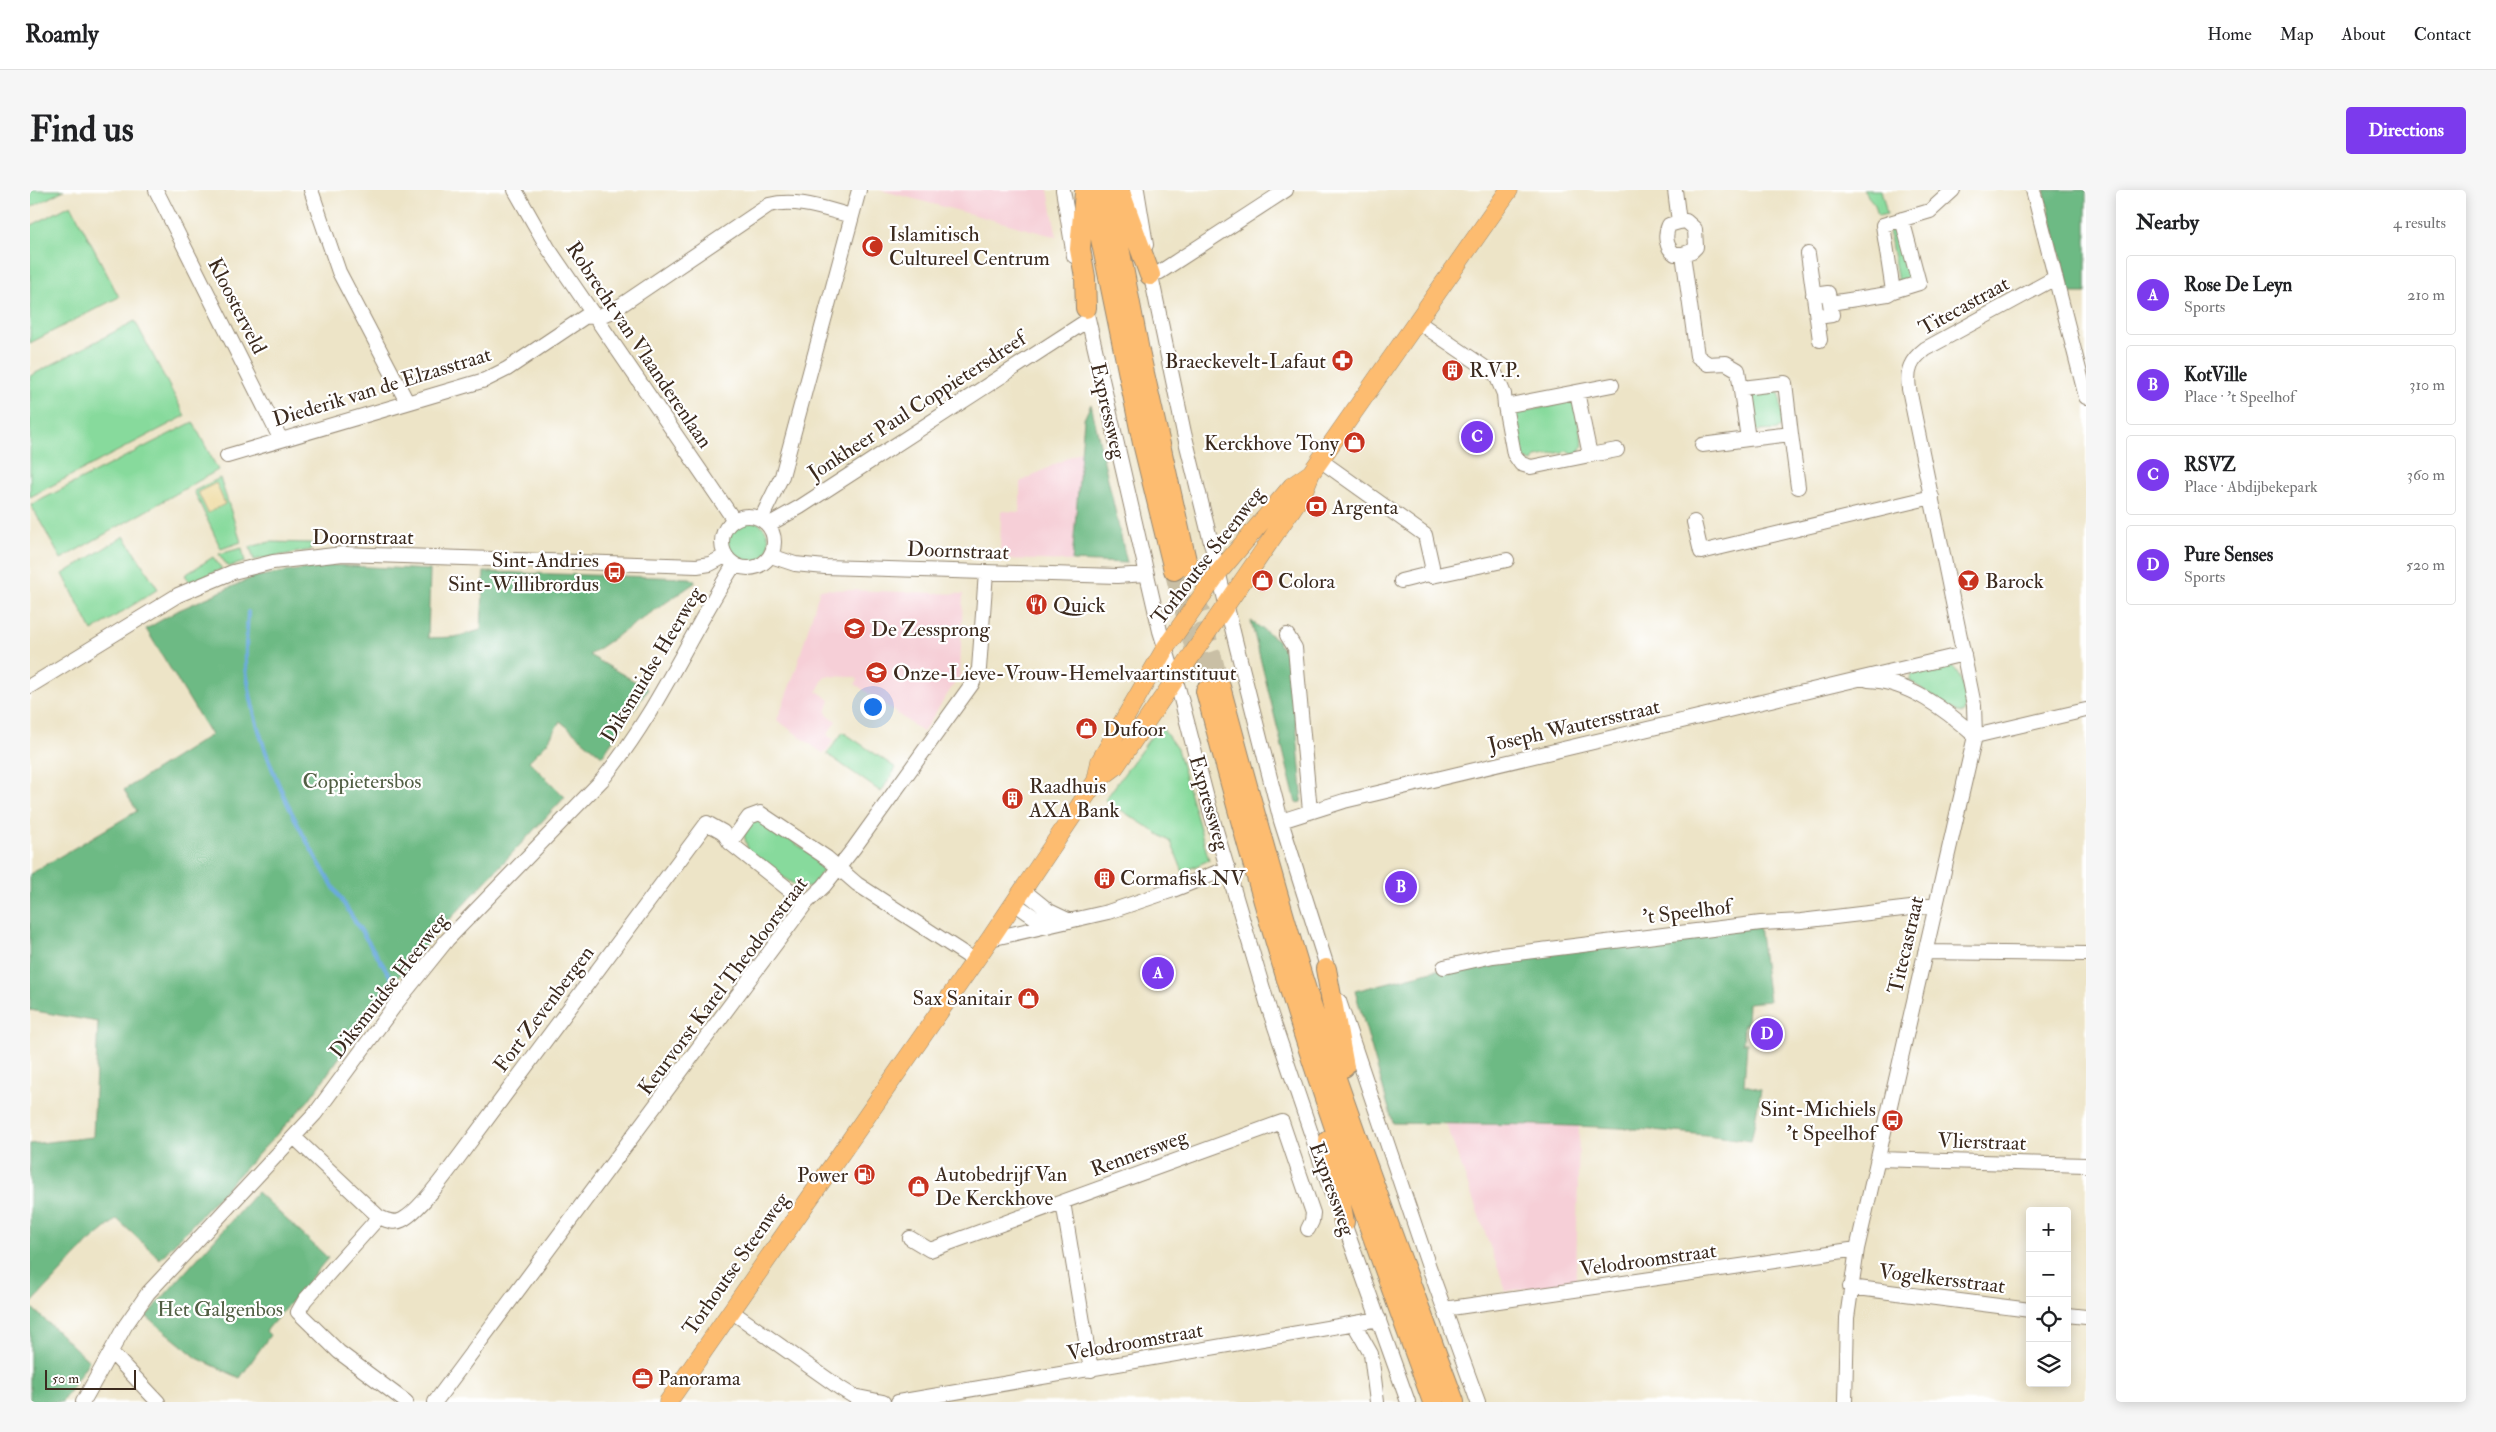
<!DOCTYPE html>
<html lang="en">
<head>
<meta charset="utf-8">
<style>
  body { margin:0; font-family:"IM FELL Double Pica",serif; background:#f6f6f6; color:#202124 }
  .controls { position:absolute; right:15px; bottom:15px; display:grid; overflow:hidden; border-radius:5px; box-shadow:0 2px 12px #0003 }
  .controls button { width:45px; height:45px; display:grid; place-items:center; padding:0; border:0; border-bottom:1px solid #e0e0e0; background:#fff; color:#202124; font:25px sans-serif }
  .scale { position:absolute; left:15px; bottom:12px; width:91px; box-sizing:border-box; padding-left:5px; border:2px solid #3b2a1e; border-top:0; font-size:14px; line-height:18px; white-space:nowrap; color:#3b2a1e; -webkit-text-stroke:4px #fff; paint-order:stroke }
  .you { position:absolute; left:842px; top:516px; width:18px; height:18px; margin:-12px; border:4px solid #fff; border-radius:50%; background:#1a73e8; box-shadow:0 0 0 8px #1a73e833 }
  .badge { display:grid; place-items:center; width:32px; height:32px; border-radius:50%; background:#7c3aed; color:#fff; font-size:16px; font-weight:700 }
  .pin { position:absolute; translate:-50% -50%; border:2px solid #fff; box-shadow:0 1px 5px #0006 }
  .list { margin:0; padding:0; list-style:none }
  h2 { display:flex; justify-content:space-between; align-items:center; height:65px; margin:0; padding:0 20px; font-size:21px }
  h2 small { font-size:16px; font-weight:400; color:#757577 }
  .list li { display:grid; grid-template-columns:32px 1fr auto; gap:15px; align-items:center; box-sizing:border-box; height:80px; margin:0 10px 10px; padding:0 10px; border:1px solid #e0e0e0; border-radius:5px }
  .list b { display:block; font-size:19px; white-space:nowrap }
  .list p { margin:0; font-size:16px; white-space:nowrap; color:#757577 }
  .list em { font-size:16px; font-style:normal; color:#757577 }
  .icon { flex:none; width:28px; height:28px; fill:none; stroke:currentColor; stroke-width:2; stroke-linecap:round; stroke-linejoin:round }
  .map { position:relative; flex:none; width:2056px; height:1212px; overflow:hidden; border-radius:5px }
  header { display:flex; align-items:center; gap:30px; box-sizing:border-box; height:70px; padding:0 25px; background:#fff; border-bottom:1px solid #e0e0e0 }
  header strong { font-size:24px }
  nav { display:flex; gap:28px; margin-inline-start:auto; font-size:18px }
  .intro { display:flex; align-items:center; justify-content:space-between; box-sizing:border-box; height:120px; padding:0 30px }
  h1 { margin:0; font-size:35px }
  .button { padding:12px 22px; border-radius:5px; background:#7c3aed; color:#fff; font-size:18px; font-weight:700 }
  main { display:flex; gap:30px; padding:0 30px }
  aside { flex:1; background:#fff; border-radius:5px; box-shadow:0 2px 12px #0003 }
  .map>svg:first-child { display:block }
  .built { fill:#f6cfd7 }
  .green { fill:#87da9c; stroke:#61825d }
  .forest { fill:#6dba84; stroke:#547251 }
  .sand { fill:#eeda9e; stroke:#94825e }
  .lines { fill:none; stroke-linecap:round; stroke-linejoin:round }
  .stream { stroke:#6baadd; stroke-width:4 }
  .highway-tunnel { stroke:#c9bfa5; stroke-width:20; stroke-dasharray:20 10; stroke-linecap:butt }
  .minor-casing { stroke:#948772; stroke-width:16 }
  .major-casing { stroke:#948772; stroke-width:19 }
  .highway-casing { stroke:#948772; stroke-width:22 }
  .minor { stroke:#fff; stroke-width:14 }
  .major { stroke:#fdbc6f; stroke-width:18 }
  .highway { stroke:#fdbc6f; stroke-width:20 }
  .labels { text-anchor:middle; dominant-baseline:central; stroke-width:4.5; stroke-linejoin:round; paint-order:stroke }
  .poi-label { font-size:21px; fill:#3b2a1e; stroke:#fff; text-anchor:start }
  .street-label { font-size:21px; fill:#3b2a1e; stroke:#fff }
  .park-label { font-size:21px; fill:#525f44; stroke:#fff }
</style>
</head>
<body>
<header>
<strong>Roamly</strong>
<nav><a>Home</a><a>Map</a><a>About</a><a>Contact</a></nav>
</header>
<div class="intro"><h1>Find us</h1><a class="button">Directions</a></div>
<main>
<div class="map">
<svg width="2056" height="1212" viewBox="0 0 2056 1212">
  <rect width="100%" height="100%" fill="#fff"/>
  <filter id="ink" filterUnits="userSpaceOnUse"><feTurbulence type="fractalNoise" baseFrequency=".02" numOctaves="2"/><feDisplacementMap in="SourceGraphic" scale="10" xChannelSelector="R" yChannelSelector="G"/><feConvolveMatrix kernelMatrix="1 2 1 2 8 2 1 2 1" color-interpolation-filters="sRGB"/></filter>
  <filter id="wash" filterUnits="userSpaceOnUse"><feTurbulence type="fractalNoise" baseFrequency=".0096" numOctaves="4" result="noise"/><feDisplacementMap in="SourceGraphic" scale="20" xChannelSelector="R" yChannelSelector="G"/><feGaussianBlur stdDeviation="1.12" result="paint"/><feColorMatrix in="noise" values="0 0 0 0 0 0 0 0 0 0 0 0 0 0 0 0 0 1.4 0 .05"/><feComposite in="paint" operator="in"/></filter>
  <g filter="url(#wash)">
    <rect width="100%" height="100%" fill="#ede4c7"/>
    <!-- built -->
    <path class="built" d="M850,0H1018L1027,47Z
      M1051,261L1042,371L970,369L971,321L990,322V292Z
      M790,399L933,404L930,485L893,542L825,494L828,490L825,487L795,486L787,501L800,510L796,523L806,531L797,545L804,550L794,564L747,530L766,479Z
      M1416,934L1549,936L1546,1092L1476,1101Z"/>
    <!-- green -->
    <path class="green" d="M0,0H34L0,18Z
      M1833,0H1851L1857,24L1848,26L1845,15Z
      M41,15L89,107L0,153V36Z
      M1866,38L1868,39L1882,89L1868,92L1859,40Z
      M105,131L155,226L0,307V186Z
      M1746,200L1750,205L1753,235L1747,240L1728,241L1722,236L1719,207L1723,203Z
      M1532,209L1544,213L1553,255L1550,261L1543,264L1538,261L1506,267L1503,272L1490,268L1484,221L1492,217L1497,221L1529,214Z
      M163,232L188,280L31,369L1,315Z
      M190,288L211,352L191,359L164,301Z
      M695 352a22 22 0 1 1 44 0a22 22 0 1 1-44 0Z
      M94,346L128,399L62,441L33,384Z
      M240,352L281,353V360L224,370L220,357Z
      M212,358L215,372L198,377L189,364Z
      M183,367L192,379L160,392L155,385Z
      M1914,476L1923,477C1931,483 1940,515 1933,523L1927,522L1880,491V487L1884,483Z
      M1132,538L1147,559L1179,670L1153,682L1141,652L1075,610L1126,540Z
      M813,542L866,578L851,602L797,564Z
      M727,630L734,631L793,673L794,679L781,697L769,698L719,664L714,645L719,633Z"/>
    <!-- forest -->
    <path class="forest" d="M2014,0H2056V103H2040Z
      M1061,214L1097,373L1042,371L1054,229Z
      M299,375L400,380L398,448L425,447L451,440L454,382L660,388L666,392L559,465L618,499L572,566L530,531L517,553L499,571L535,607L391,760L360,797L278,911L130,1069L87,1029L58,1053L0,1115V954L63,947L68,832L0,820V684L107,621L94,600L181,545L116,439L149,420L224,387Z
      M1221,431L1249,451L1248,453L1261,470L1272,602L1271,612L1266,613Z
      M1729,736L1739,811L1718,813L1717,834H1714L1713,853H1717L1714,895L1731,899L1721,951C1603,933 1482,935 1363,933L1325,801L1414,778L1466,769Z
      M227,1002L298,1068L236,1141L240,1145L210,1188L167,1168L116,1126Z
      M0,1116L59,1171L32,1212H0Z"/>
    <!-- sand -->
    <path class="sand" d="M186,293L195,314L178,323L168,302Z"/>
    <g class="lines">
      <!-- stream -->
      <path class="stream" d="M218,422C217,443 214,466 217,486C232,598 305,699 364,792"/>
    </g>
  </g>
  <g filter="url(#ink)">
    <g class="lines">
      <!-- highway-tunnel -->
      <path class="highway-tunnel" d="M1157,375L1190,497
        M1144,380L1176,501"/>
      <defs>
        <path id="minor" d="M126,0L251,250
          M281,0L309,82L377,212
          M485,0L518,58L704,330
          M1033,0L1044,66
          M1107,0L1116,55
          M1645,0L1649,32L1639,35C1634,45 1636,58 1645,64H1653
          M2003,0L2056,207
          M1649,32L1656,31L1665,39L1666,57L1662,61L1653,64L1667,166L1678,174L1696,173L1708,180L1718,249L1761,244L1755,193L1712,198
          M1778,64L1790,150
          M1119,76L1154,243L1207,458L1251,631L1300,786
          M1120,85L1130,82L1256,0
          M1863,101L1889,93L1872,29
          M1783,105L1798,103L1800,113L1858,104L1863,101L1853,35L1900,21L1923,0
          M1054,111L1130,441L1149,501L1180,620L1239,819L1302,1005
          M1787,127L1802,125L1800,113
          M1388,132L1466,185L1474,204L1475,216L1582,195
          M1475,216L1484,264L1491,274L1501,277L1560,265L1547,202
          M1761,244L1768,297
          M1672,255L1718,249
          M1560,265L1587,260
          M197,266L455,190L477,179L556,126L565,127L581,122L739,15C767,8 795,19 822,26
          M1290,270L1395,345L1402,376L1399,384L1371,391
          M692 352a26 26 0 1 1 52 0a26 26 0 1 1-52 0Z
          M731,329L752,286L829,0
          M1664,332L1671,362L1902,307
          M738,335L770,317L1058,130
          M741,366L765,374L795,377L1087,386L1116,384
          M1399,384L1402,386L1477,370
          M1257,445L1265,458L1280,621
          M1838,490C1878,491 1916,520 1945,546
          M0,496L148,405L203,382L243,372L313,364L667,376L680,374L695,366
          M1945,546L2056,520
          M1251,631L1314,611L1934,464
          M700,653L719,627L730,623L797,668L827,694L944,770
          M993,700L1019,721L1040,731
          M984,713L1017,736
          M960,749L1078,722L1143,700L1198,678
          M1895,762L2056,764
          M1414,777L1463,766L1731,733L1771,731L1906,715
          M1309,811L1399,1077L1448,1212
          M264,947L349,1027C356,1030 364,1034 372,1030C389,1022 419,980 431,964L677,633L693,642L700,653L776,713
          M1848,969L2056,975
          M1033,1012L1061,1180
          M1311,1025L1378,1212
          M349,1027L275,1110L268,1122L309,1162L376,1212
          M880,1048L900,1060L1252,932L1283,1023L1282,1031L1278,1039
          M1820,1097L2000,1120
          M1414,1119L1827,1059
          M701,1121L810,1198L823,1206L853,1212
          M2037,1125L2056,1127
          M1324,1134L1341,1164L1347,1212
          M82,1163L128,1212
          M53,1212L95,1136L118,1103L285,924L368,811L417,750L572,590C628,522 658,447 704,375
          M405,1212L776,713L794,696L824,658L942,494L949,479L956,382
          M868,1212L1349,1129
          M1815,1212L1817,1128L1827,1059L1945,546L1944,515L1879,199C1876,180 1881,170 1895,159L2025,88"/>
        <path id="major" d="M1066,591L1070,571L1136,457L1188,383L1262,296L1281,283
          M638,1212L960,749L1066,591L1085,577L1273,303L1281,283L1479,0"/>
        <path id="highway" d="M1061,0L1113,253L1144,380
          M1078,0L1109,161L1157,375
          M1089,0L1120,85
          M1055,2L1050,59L1055,87L1056,118
          M1190,497C1218,599 1245,702 1277,803C1322,940 1374,1076 1424,1212
          M1176,501C1206,614 1237,727 1272,838C1312,964 1358,1088 1403,1212
          M1296,779L1314,877
          M1299,950L1314,1032"/>
      </defs>
      <!-- minor casing -->
      <use href="#minor" class="minor-casing"/>
      <!-- major casing -->
      <use href="#major" class="major-casing"/>
      <!-- highway casing -->
      <use href="#highway" class="highway-casing"/>
      <!-- minor -->
      <use href="#minor" class="minor"/>
      <!-- major -->
      <use href="#major" class="major"/>
      <!-- highway -->
      <use href="#highway" class="highway"/>
    </g>
  </g>
  <!-- icons -->
  <defs>
    <symbol id="mosque-disc" viewBox="-11 -11 22 22"><circle r="9.5" fill="#c8321e" stroke="#fff"/><path d="M3.5-4.9A6 6 0 1 0 3.5 4.9A5 5 0 1 1 3.5-4.9Z" fill="#fff"/></symbol>
    <symbol id="pharmacy-disc" viewBox="-11 -11 22 22"><circle r="9.5" fill="#c8321e" stroke="#fff"/><path d="M-2-6h4v4h4v4h-4v4h-4v-4h-4v-4h4Z" fill="#fff"/></symbol>
    <symbol id="building-disc" viewBox="-11 -11 22 22"><circle r="9.5" fill="#c8321e" stroke="#fff"/><path d="M-4-6H4V6H1V3H-1V6H-4ZM-2.5-4.3h1.7v1.8h-1.7ZM.8-4.3h1.7v1.8H.8ZM-2.5-1h1.7V.8h-1.7ZM.8-1h1.7V.8H.8Z" fill="#fff"/></symbol>
    <symbol id="shop-disc" viewBox="-11 -11 22 22"><circle r="9.5" fill="#c8321e" stroke="#fff"/><path d="M-5-2.5h2.3a2.7 3.5 0 0 1 5.4 0H5L5.5 6h-11ZM-1.5-2.5h3a1.5 2.3 0 0 0-3 0Z" fill="#fff"/></symbol>
    <symbol id="bank-disc" viewBox="-11 -11 22 22"><circle r="9.5" fill="#c8321e" stroke="#fff"/><path d="M-6-4H6V4H-6ZM0-2.3a2.3 2.3 0 1 0 0 4.6a2.3 2.3 0 1 0 0-4.6Z" fill="#fff"/></symbol>
    <symbol id="bus-disc" viewBox="-11 -11 22 22"><circle r="9.5" fill="#c8321e" stroke="#fff"/><path d="M-5-6H5V4H4V6H2V4H-2V6H-4V4H-5ZM-3.5-4V0h7V-4ZM-3.5 1.2v1.5H-2V1.2ZM2 1.2v1.5H3.5V1.2Z" fill="#fff"/></symbol>
    <symbol id="bar-disc" viewBox="-11 -11 22 22"><circle r="9.5" fill="#c8321e" stroke="#fff"/><path d="M-6-5H6L.8 .8V4.5H3.5V6h-7V4.5H-.8V.8Z" fill="#fff"/></symbol>
    <symbol id="restaurant-disc" viewBox="-11 -11 22 22"><circle r="9.5" fill="#c8321e" stroke="#fff"/><path d="M-5-6h1v4h1v-4h1v4h1v-4h1v5L-1.5 .5V6h-2V.5L-5-1ZM5-6V6H3V1.5H1.5Q1.5-4 5-6Z" fill="#fff"/></symbol>
    <symbol id="school-disc" viewBox="-11 -11 22 22"><circle r="9.5" fill="#c8321e" stroke="#fff"/><path d="M0-5L7-2L0 1L-7-2ZM-4 1L0 2.5L4 1V4Q0 6-4 4Z" fill="#fff"/></symbol>
    <symbol id="fuel-disc" viewBox="-11 -11 22 22"><circle r="9.5" fill="#c8321e" stroke="#fff"/><path d="M-5.5-6h7V0h2V4h1.3V-2.5L3-4.5l.8-.8L6-3V5H2.5V1h-1V6h-7ZM-4.2-4.7v3.2H.2V-4.7Z" fill="#fff"/></symbol>
    <symbol id="office-disc" viewBox="-11 -11 22 22"><circle r="9.5" fill="#c8321e" stroke="#fff"/><path d="M-6-3h4V-5.5h4V-3h4V5H-6ZM-1-4.5V-3h2v-1.5ZM-6 0V1H6V0Z" fill="#fff"/></symbol>
  </defs>
  <g fill-rule="evenodd">
    <use href="#mosque-disc" x="830" y="44" width="25" height="25"/>
    <use href="#pharmacy-disc" x="1300" y="158" width="25" height="25"/>
    <use href="#building-disc" x="1410" y="168" width="25" height="25"/>
    <use href="#shop-disc" x="1312" y="240" width="25" height="25"/>
    <use href="#bank-disc" x="1274" y="304" width="25" height="25"/>
    <use href="#bus-disc" x="572" y="370" width="25" height="25"/>
    <use href="#shop-disc" x="1220" y="378" width="25" height="25"/>
    <use href="#bar-disc" x="1926" y="378" width="25" height="25"/>
    <use href="#restaurant-disc" x="994" y="402" width="25" height="25"/>
    <use href="#school-disc" x="812" y="426" width="25" height="25"/>
    <use href="#school-disc" x="834" y="470" width="25" height="25"/>
    <use href="#shop-disc" x="1044" y="526" width="25" height="25"/>
    <use href="#building-disc" x="970" y="596" width="25" height="25"/>
    <use href="#building-disc" x="1062" y="676" width="25" height="25"/>
    <use href="#shop-disc" x="986" y="796" width="25" height="25"/>
    <use href="#bus-disc" x="1850" y="918" width="25" height="25"/>
    <use href="#fuel-disc" x="822" y="972" width="25" height="25"/>
    <use href="#shop-disc" x="876" y="984" width="25" height="25"/>
    <use href="#office-disc" x="600" y="1176" width="25" height="25"/>
  </g>
  <g class="labels">
    <!-- poi labels -->
    <g class="poi-label">
      <text x="859" y="44">Islamitisch<tspan x="859" dy="24">Cultureel Centrum</tspan></text>
      <text x="1296" y="171" text-anchor="end">Braeckevelt-Lafaut</text>
      <text x="1439" y="180">R.V.P.</text>
      <text x="1309" y="253" text-anchor="end">Kerckhove Tony</text>
      <text x="1302" y="317">Argenta</text>
      <text x="569" y="370" text-anchor="end">Sint-Andries<tspan x="569" dy="24">Sint-Willibrordus</tspan></text>
      <text x="1248" y="391">Colora</text>
      <text x="1955" y="391">Barock</text>
      <text x="1023" y="415">Quick</text>
      <text x="841" y="439">De Zessprong</text>
      <text x="863" y="483">Onze-Lieve-Vrouw-Hemelvaartinstituut</text>
      <text x="1073" y="539">Dufoor</text>
      <text x="999" y="596">Raadhuis<tspan x="999" dy="24">AXA Bank</tspan></text>
      <text x="1090" y="688">Cormafisk NV</text>
      <text x="982" y="808" text-anchor="end">Sax Sanitair</text>
      <text x="1846" y="919" text-anchor="end">Sint-Michiels<tspan x="1846" dy="24">'t Speelhof</tspan></text>
      <text x="905" y="984">Autobedrijf Van<tspan x="905" dy="24">De Kerckhove</tspan></text>
      <text x="818" y="985" text-anchor="end">Power</text>
      <text x="628" y="1188">Panorama</text>
    </g>
    <!-- street labels -->
    <g class="street-label">
      <text transform="translate(207 116) rotate(63)">Kloosterveld</text>
      <text transform="translate(1934 116) rotate(-29)">Titecastraat</text>
      <text transform="translate(609 155) rotate(56)">Robrecht van Vlaanderenlaan</text>
      <text transform="translate(352 197) rotate(-17)">Diederik van de Elzasstraat</text>
      <text transform="translate(887 216) rotate(-33)">Jonkheer Paul Coppietersdreef</text>
      <text transform="translate(1078 221) rotate(77)">Expressweg</text>
      <text x="333" y="347">Doornstraat</text>
      <text transform="translate(928 361) rotate(2)">Doornstraat</text>
      <text transform="translate(1178 366) rotate(-52)">Torhoutse Steenweg</text>
      <text transform="translate(622 475) rotate(-59)">Diksmuidse Heerweg</text>
      <text transform="translate(1544 536) rotate(-13)">Joseph Wautersstraat</text>
      <text transform="translate(1179 613) rotate(74)">Expressweg</text>
      <text transform="translate(1657 722) rotate(-7)">'t Speelhof</text>
      <text transform="translate(1876 755) rotate(-77)">Titecastraat</text>
      <text transform="translate(359 796) rotate(-52)">Diksmuidse Heerweg</text>
      <text transform="translate(693 796) rotate(-53)">Keurvorst Karel Theodoorstraat</text>
      <text transform="translate(514 819) rotate(-53)">Fort Zevenbergen</text>
      <text transform="translate(1952 952) rotate(2)">Vlierstraat</text>
      <text transform="translate(1109 963) rotate(-20)">Rennersweg</text>
      <text transform="translate(1302 999) rotate(70)">Expressweg</text>
      <text transform="translate(1618 1070) rotate(-8)">Velodroomstraat</text>
      <text transform="translate(706 1074) rotate(-55)">Torhoutse Steenweg</text>
      <text transform="translate(1912 1089) rotate(7)">Vogelkersstraat</text>
      <text transform="translate(1105 1152) rotate(-10)">Velodroomstraat</text>
    </g>
    <!-- park labels -->
    <g class="park-label">
      <text x="332" y="591">Coppietersbos</text>
      <text x="190" y="1119">Het Galgenbos</text>
    </g>
  </g>
</svg>
<div class="controls">
<button>+</button>
<button>−</button>
<button><svg class="icon" aria-label="locate" viewBox="0 0 24 24"><circle cx="12" cy="12" r="6"/><path d="M12 2v4M12 18v4M2 12h4M18 12h4"/></svg></button>
<button><svg class="icon" aria-label="layers" viewBox="0 0 24 24"><path d="M12 4l9 5-9 5-9-5zM3 14l9 5 9-5"/></svg></button>
</div>
<div class="scale">50 m</div>
<div class="you"></div>
<div class="pin badge" style="left:1128px;top:783px">A</div>
<div class="pin badge" style="left:1371px;top:697px">B</div>
<div class="pin badge" style="left:1447px;top:247px">C</div>
<div class="pin badge" style="left:1737px;top:844px">D</div>
</div>
<aside>
<h2>Nearby<small>4 results</small></h2>
<ul class="list">
<li><span class="badge">A</span><div><b>Rose De Leyn</b><p>Sports</p></div><em>210 m</em></li>
<li><span class="badge">B</span><div><b>KotVille</b><p>Place · 't Speelhof</p></div><em>310 m</em></li>
<li><span class="badge">C</span><div><b>RSVZ</b><p>Place · Abdijbekepark</p></div><em>360 m</em></li>
<li><span class="badge">D</span><div><b>Pure Senses</b><p>Sports</p></div><em>520 m</em></li>
</ul>
</aside>
</main>
</body>
</html>
